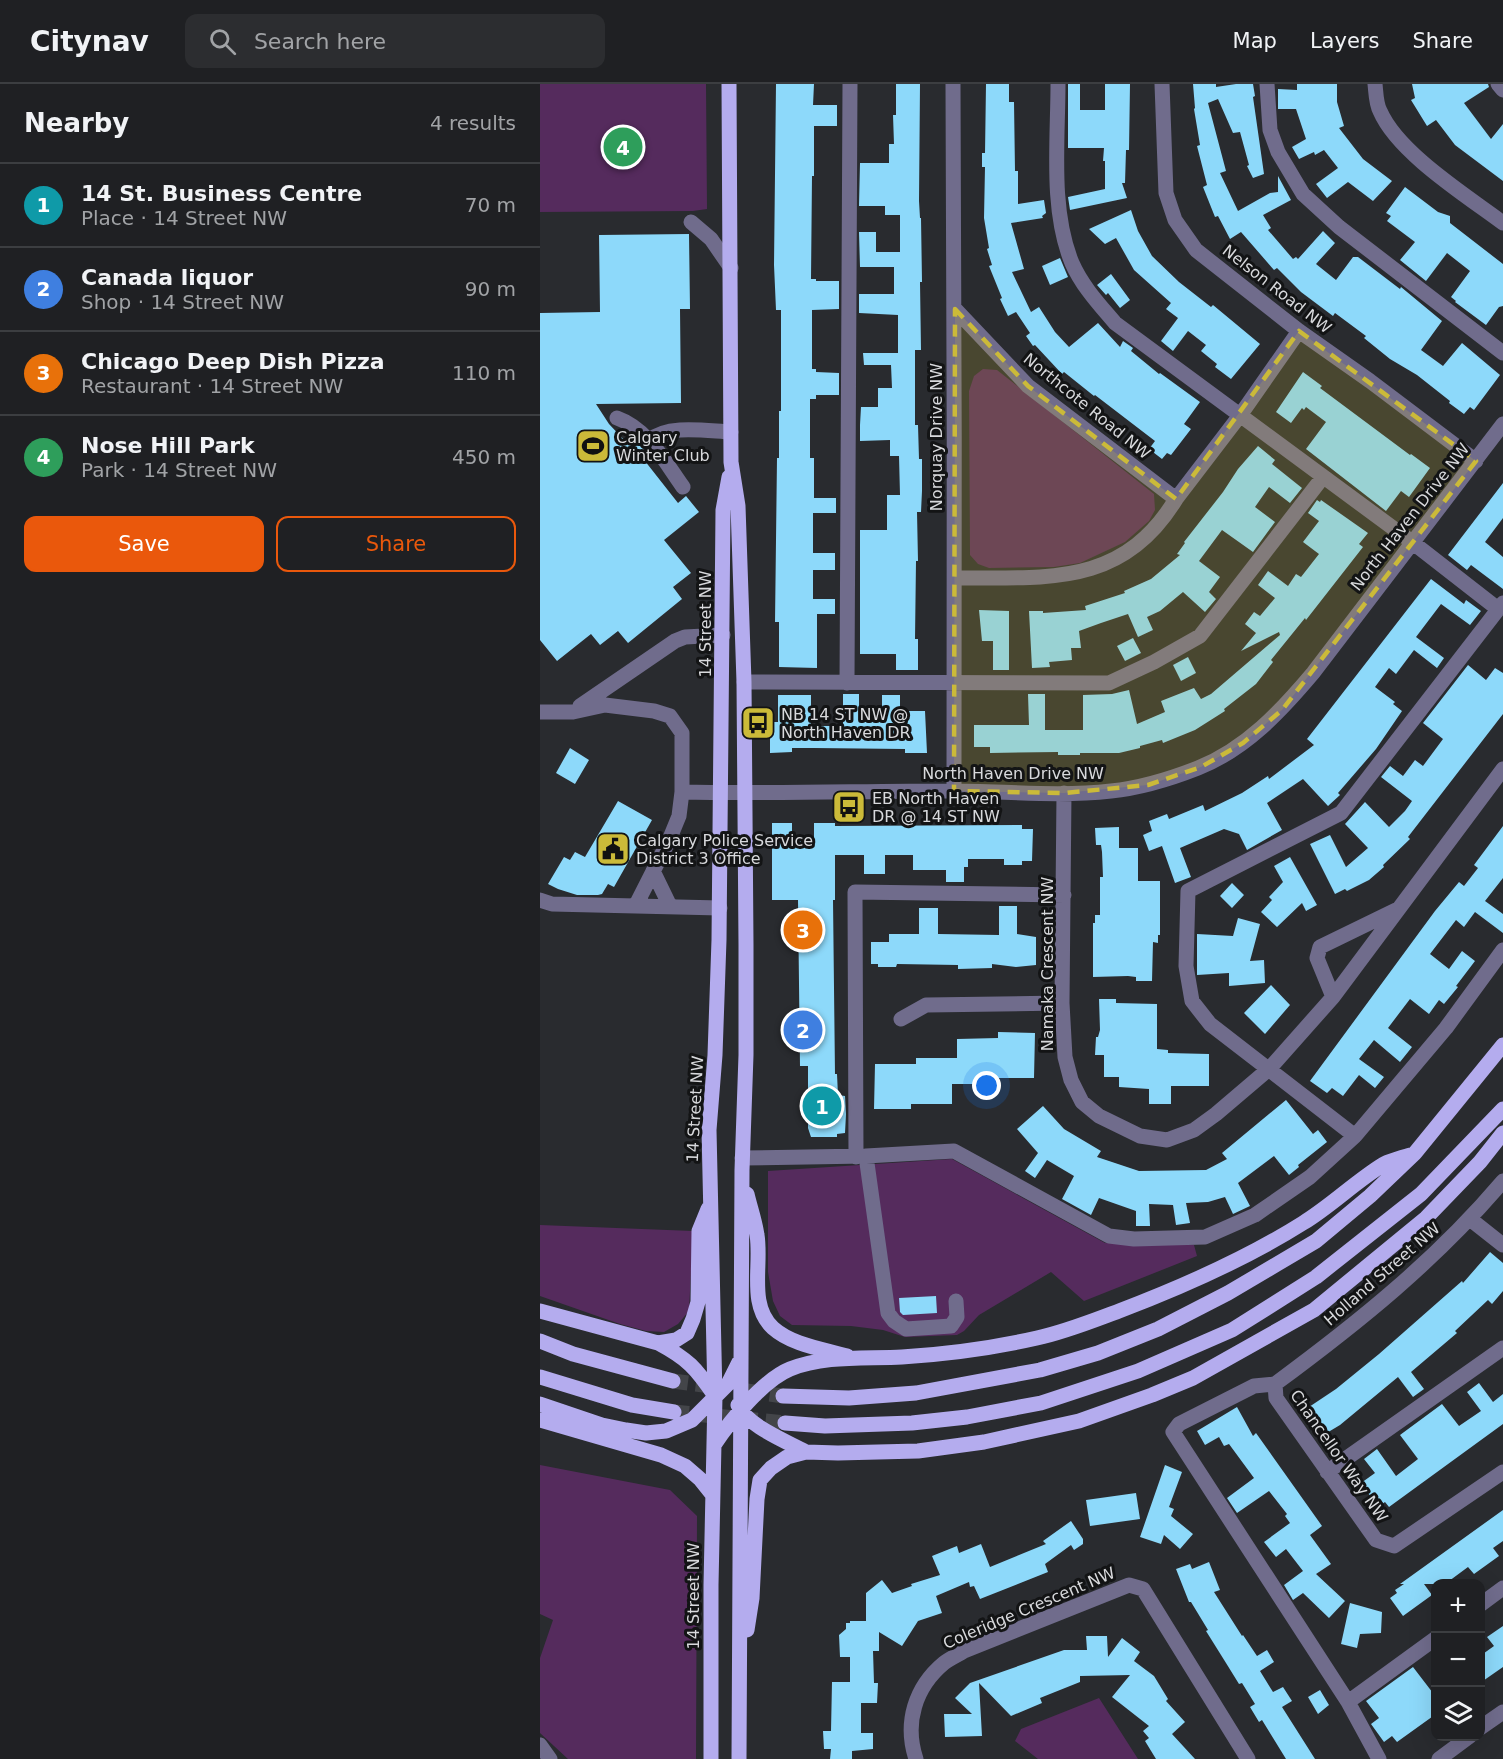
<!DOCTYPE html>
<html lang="en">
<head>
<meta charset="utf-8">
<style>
  body { margin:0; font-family:"DejaVu Sans",sans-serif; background:#2c2d30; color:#f1f3f6 }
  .controls { position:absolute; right:18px; bottom:18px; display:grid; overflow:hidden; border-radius:12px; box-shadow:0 6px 24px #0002 }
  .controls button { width:54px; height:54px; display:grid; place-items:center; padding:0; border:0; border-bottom:2px solid #3c3e41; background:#1f2023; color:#f1f3f6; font:30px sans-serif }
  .you { position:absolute; left:447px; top:1002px; width:21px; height:21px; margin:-15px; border:4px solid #fff; border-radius:50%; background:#1a73e8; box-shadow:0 0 0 9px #1a73e833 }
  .badge { display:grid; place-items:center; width:39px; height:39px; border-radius:50%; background:#ea580c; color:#fff; font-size:20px; font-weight:700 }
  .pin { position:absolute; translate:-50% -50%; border:3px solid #fff; box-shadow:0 2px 6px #0006 }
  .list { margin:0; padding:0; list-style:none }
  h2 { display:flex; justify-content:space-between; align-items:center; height:78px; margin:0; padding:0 24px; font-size:26px }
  h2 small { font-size:20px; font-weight:400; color:#a1a3a6 }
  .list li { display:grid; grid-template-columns:39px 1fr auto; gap:18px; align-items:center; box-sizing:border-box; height:84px; padding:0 24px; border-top:2px solid #3c3e41 }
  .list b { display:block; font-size:22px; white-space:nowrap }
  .list p { margin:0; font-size:20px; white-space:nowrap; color:#a1a3a6 }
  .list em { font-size:20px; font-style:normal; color:#a1a3a6 }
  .actions { display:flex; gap:12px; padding:18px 24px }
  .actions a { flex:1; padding:14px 0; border:2px solid #ea580c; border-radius:12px; text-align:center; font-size:21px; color:#ea580c }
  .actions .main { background:#ea580c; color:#fff }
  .icon { flex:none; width:33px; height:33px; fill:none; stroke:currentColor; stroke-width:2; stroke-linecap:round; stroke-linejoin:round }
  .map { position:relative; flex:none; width:963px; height:1675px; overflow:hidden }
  header { display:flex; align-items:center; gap:36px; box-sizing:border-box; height:84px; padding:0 30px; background:#1f2023; border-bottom:2px solid #3c3e41 }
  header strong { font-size:28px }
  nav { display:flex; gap:33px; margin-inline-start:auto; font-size:21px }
  .search { width:420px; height:54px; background:#2c2d30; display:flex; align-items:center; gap:15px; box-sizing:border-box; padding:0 21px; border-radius:12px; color:#a1a3a6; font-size:22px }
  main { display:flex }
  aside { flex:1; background:#1f2023 }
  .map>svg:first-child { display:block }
  .green { fill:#552b5d }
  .building { fill:#8dd9fa }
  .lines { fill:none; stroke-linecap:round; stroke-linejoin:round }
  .major-tunnel { stroke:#434549; stroke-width:15; stroke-dasharray:15 8; stroke-linecap:butt }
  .minor { stroke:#706c8c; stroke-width:15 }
  .major { stroke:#b4acee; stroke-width:15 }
  .marked { fill:#cbba39; fill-opacity:0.2; stroke:#cbba39; stroke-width:4.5; stroke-dasharray:12 8; stroke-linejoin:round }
  .labels { text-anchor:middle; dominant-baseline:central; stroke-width:6; stroke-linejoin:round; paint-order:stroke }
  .street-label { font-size:16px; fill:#d8d9dc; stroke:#131415 }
  .poi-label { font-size:16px; fill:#d8d9dc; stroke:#131415; text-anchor:start }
</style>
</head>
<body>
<header>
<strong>Citynav</strong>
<div class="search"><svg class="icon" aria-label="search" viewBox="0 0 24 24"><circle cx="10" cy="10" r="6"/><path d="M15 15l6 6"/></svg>Search here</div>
<nav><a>Map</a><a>Layers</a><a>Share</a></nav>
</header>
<main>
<aside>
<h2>Nearby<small>4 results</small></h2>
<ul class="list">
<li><span class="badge" style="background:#0f9aa8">1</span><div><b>14 St. Business Centre</b><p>Place · 14 Street NW</p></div><em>70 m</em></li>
<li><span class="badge" style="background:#3f7fe0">2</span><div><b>Canada liquor</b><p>Shop · 14 Street NW</p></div><em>90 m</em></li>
<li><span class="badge" style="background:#e8710a">3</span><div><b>Chicago Deep Dish Pizza</b><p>Restaurant · 14 Street NW</p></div><em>110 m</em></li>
<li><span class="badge" style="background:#2e9e5b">4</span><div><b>Nose Hill Park</b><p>Park · 14 Street NW</p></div><em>450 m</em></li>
</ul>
<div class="actions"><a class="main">Save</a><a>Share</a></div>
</aside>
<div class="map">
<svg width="963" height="1675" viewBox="0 0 963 1675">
  <rect width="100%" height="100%" fill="#292b2f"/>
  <!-- green -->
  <path class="green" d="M0,0H166L167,125L153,127L0,128Z
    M443,285L457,286L614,410L615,426L609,437L585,458L540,479L514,483L449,484L438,480L430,471L429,307L434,292Z
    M412,1075L565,1159L654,1161L657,1172L544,1217L511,1188L439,1231L424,1247L417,1251L365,1253L343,1246L311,1242L252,1241L240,1232L233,1217L228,1188V1087Z
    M0,1141L153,1147L149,1227L138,1240L124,1248L106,1247L80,1240L0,1212Z
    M0,1381L130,1406L157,1432L156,1675H28L0,1649V1574L13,1536L0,1530Z
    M559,1614L598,1675H498L475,1657L481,1645Z"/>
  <!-- building -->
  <path class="building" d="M236,0H274L273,21H297V42H274V92H272L271,195H276V197H299V225L272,226V285H276V288L299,289V311H276V315H270V374H274V414H296V429H273V469H295V486H273V515H295V530H277V584L239,583V538H235L237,374H239V327H241V226H236L234,181Z
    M356,0H380L379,117L380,134H381L382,198H380L381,266H375V341H378L379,375H382V407L381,428H377L378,477H376L375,555H378V586H356V570H320V446H347V411H360L359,372H350V356L320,357V341L321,323H338V304H352L351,281H324L323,269H358V231L319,229V210H354V183H320L319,148H336V168H360V131H345V122H319L320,79H349V60H354L353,31H356Z
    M446,0H469V18H474L475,87H478V120L504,116L506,129L502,132L503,134L471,139L484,185L472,188L491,228L499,223L515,248L529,263L558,239L580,263L583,257L593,264L591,267L619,290L620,289L660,318L644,340L651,345L631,371L627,369L622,375L609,365L615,357L555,311L554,312L524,288L522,290L495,261L493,262L486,252L490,249L476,228L468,232L460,215L462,214L449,182L452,181L447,165L449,164L444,134L445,83H442V69H445Z
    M528,0H540V26H565V0H590L589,66H586L585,99H582L587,114L530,126L528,113L565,105V77H563L564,64H528Z
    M653,0H676V3L696,0H713L715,12L713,13L724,90L713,94L707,82L709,81L700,48L693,49L678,15L668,19L686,87L680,89L698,127L730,109L738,108V92L751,116L723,131L731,144L728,146L753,175L756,173L758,175L783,147L795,159L776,180L796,196L813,173H818L860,205L861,203L902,237L881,266L903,282L922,259L960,291L934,326L930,323L924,330L909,319L910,317L877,291L850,275L824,254L826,252L795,229L793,232L761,208L737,184L734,186L701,148L690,155L678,132L675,133L663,103L667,101L657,62L660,61L654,25L655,24Z
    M757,0H797V18L804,42L799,44L823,75L852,97L833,117L808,98L787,114L776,100L798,84L784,66L775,71L774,68L759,75L752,63L766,55L756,25H738V5L757,6Z
    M872,0H948L949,3L924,19L951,55L963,40V97L915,61L896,36L887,42L871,16L875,14Z
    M865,103L898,128L910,132V139L963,180V222L959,223L946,241L915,218L916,217L911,213L930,187L907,169L886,197L860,176L875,158L847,137L851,132L846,129Z
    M591,126L598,147L612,172L639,198L671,223L673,221L720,260L691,295L675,283L677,280L661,267L666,261L648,247L633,267L621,257L638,234L626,225L631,219L594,186L576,154L565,160L549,145Z
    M149,150L150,225H140L141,319L56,320L69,340L86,358L92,354L106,368L101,372L138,419L146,412L159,428L124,456L151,489L133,503L142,515L88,559L78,547L60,561L51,550L17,577L0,556V229L60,228L59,151Z
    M520,174L528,193L510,201L502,182Z
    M571,190L590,216L580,224L568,209L566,211L557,201Z
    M763,288L782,302L780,304L870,371L871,370L890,384L869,413L861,407L846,427L766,365L786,338L766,323L764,326L762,324L751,339L736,328Z
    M718,362L735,376L732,380L762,404L750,419L729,403L715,423L735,438L713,468L682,446L659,477L680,493L669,508L676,515L665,528L643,508L620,527L607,533L613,546L598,553L588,530L561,539L539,547L541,564H531L532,576L509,578L510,583L492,584L489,527H503V529L546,526L545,522L585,509L584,507L611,495L640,471L637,470L645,459L644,458L683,408L698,385Z
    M963,399V434L945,458L963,473V505L931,481L927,486L908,471Z
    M777,416L780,418L781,416L828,449L819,460L823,463L766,536L765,534L731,576L733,578L716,600L684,625L685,627L655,646L623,659L622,656L600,662V664L579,669H540V671H518V668L450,669V663H434V641H489L488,610H505V646H543V611L572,610L589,606L597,640L625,628L621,617L654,604L661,615L671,610L740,551L739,548L701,567L716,549L705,540L714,528L720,532L735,514L718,501L728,487L748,502L756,490L761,493L779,470L763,458L779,437L768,429Z
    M891,495L924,520L926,516L941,527L930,541L901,520L876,553L904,574L897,584L874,566L856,590L849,584L835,603L855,618L853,620L862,627L836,665L798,709L800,711L788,722L763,695L727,719L742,746L707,766L699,750L684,745L640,764L651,793L635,799L622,762L609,767L603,751L612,747L609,737L627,730L629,735L663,721L665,727L702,709L728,692L729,695L774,661L767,655Z
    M439,526L469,527V586H453V557H442Z
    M593,554L601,569L585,577L577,562Z
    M648,573L656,589L641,597L633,581Z
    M928,581L946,596L955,584L963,589V630L868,753L870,755L843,781L844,783L829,796L807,807L805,805L795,810L770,760L790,751L806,783L828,764L805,740L825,718L849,743L865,727L872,717L841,693L850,682L863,692L875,676L883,682L903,655L883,639Z
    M303,610H319V638H342V611H360V627H385L387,669H365V665L274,664H252V668L230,669V638H238V611H271V642H303Z
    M30,664L49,676L35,700L16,689Z
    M78,717L112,736L74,803L68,800L62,810L58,811H37L18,805L8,800L24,773L30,776L35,768L45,773Z
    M232,739H252V755H274V739H295V742L482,741V745H493L492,777H482V781H464V775H428V783H424V798H406V786H373V771H345V790H324V771H295V816H293L295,990H297L298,1011L305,1012L306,1030L305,1049L297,1050V1053H271L268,1044V1031L264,1025L265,1017L268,1014V982H260L258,816H232Z
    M963,742V794L945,817L963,830V849L935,828L924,843L916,836L890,870L909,885L922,867L935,877L916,902L918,903L904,920L899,916L889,930L870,915L848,944L872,963L860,978L834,956L819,975L844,993L835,1004L819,991L803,1012L792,1004L787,1009L770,997L895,827L919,798L924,802L938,784L934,781Z
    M579,743V764H598V797H620V851H618V859L613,858L612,897H596V893L588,892L553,893V839H555V831H560V793H563L562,768L561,761H556L555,744Z
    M750,773L777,821L766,827L762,819L737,843L721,828L732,816L729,813L743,798L734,782Z
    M692,799L704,811L692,824L680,812Z
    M459,822H477V850L496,853V881L476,883L452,880V884L418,885V881L357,880L356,883H338V880H331V858H349V850H379V824H398V850L459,851Z
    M698,834L720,840L710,877L724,876L725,899L689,902V889L657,891V850L693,852Z
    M731,901L750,921L725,950L704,929Z
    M559,915H576V919L617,920V965L628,966V969L669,970V1002H631V1020H609V1005L579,1003V993H564V971H555L556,953H558L560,946Z
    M458,948L495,949L494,994H453V1000H412V1020H371V1025H334L335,980H376V974H417V955L458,954Z
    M746,1016L773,1050L778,1046L787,1058L758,1081L759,1083L749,1091L734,1072L698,1099L710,1122L693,1130L685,1113L668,1118L646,1119L650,1139L636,1141L633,1121L609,1120L610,1142H596V1127L559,1114L551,1131L522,1115L534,1092L507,1076L495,1094L485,1087L498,1069L477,1045L503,1022L524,1045L561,1067L557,1073L599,1087L666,1086L687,1075L682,1069Z
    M950,1168L963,1179V1207L952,1220L948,1216L915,1247L917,1249L871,1288L884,1305L873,1313L858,1293L800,1341L785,1350L766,1325L796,1305L839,1270L922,1197L923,1199Z
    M396,1212L397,1229L363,1231L360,1228L359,1214Z
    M939,1299L953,1318L963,1310V1340L849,1423L845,1418L838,1423L821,1399L835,1389L824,1375L837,1365L856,1392L878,1375L860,1351L902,1320L919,1342L941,1327L927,1308Z
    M697,1323L713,1352L716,1349L782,1442L770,1451L791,1480L776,1490L805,1517L789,1534L763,1509L753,1516L744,1501L763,1487L746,1465L736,1473L724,1458L750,1439L745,1432L747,1430L729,1407L697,1429L687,1414L714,1394L689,1360L684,1362L679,1353L665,1361L657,1347Z
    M625,1381L642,1388L629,1423L634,1425L631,1432L653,1450L640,1465L624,1451L621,1460L600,1453Z
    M596,1409L600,1435L550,1442L546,1416Z
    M963,1426V1457L953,1464L959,1472L934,1490L928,1483L905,1500H884L892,1511L863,1532L850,1514L857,1509L855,1506L864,1500H860Z
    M531,1437L543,1455V1460L534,1466L531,1461L505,1480L508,1488L440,1515L434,1502L430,1503L429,1498L396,1512L402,1529L378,1537L362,1562L339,1548V1567H333L334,1599H338L337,1619H321V1649H333V1665L312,1667V1675H290L291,1665H284L283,1647H291L292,1598H310V1573H300L299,1551L306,1545V1539H310V1537H326V1509L342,1496L352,1509L372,1502L371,1500L400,1491L392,1472L417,1462L419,1469L441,1460L450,1483L506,1460L503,1457Z
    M669,1478L680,1506L674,1508L702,1552L703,1551L717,1572L727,1566L734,1578L720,1587L733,1608L743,1603L752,1617L742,1623L775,1675H746L722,1636L719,1638L710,1623L715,1620L702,1599L699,1600L686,1579L666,1547L668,1546L651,1518H649L636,1485L650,1480L652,1485Z
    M810,1519L842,1528L841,1549L820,1550L817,1564L801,1560Z
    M963,1542V1583L940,1599V1572L954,1562L947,1553Z
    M546,1552H567L568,1573L582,1554L600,1568L594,1577L614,1592L628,1615L626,1617L645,1638L632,1650L655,1675H616L605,1657L609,1654L603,1647L609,1642L572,1613L590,1591L540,1592V1598L500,1614L502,1619L471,1632L439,1599L442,1652L405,1653L404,1630H432L415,1614L430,1599L524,1566H547Z
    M873,1583L896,1613V1630L857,1658L852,1652L844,1658L831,1640L839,1634L826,1617Z
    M780,1606L789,1621L778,1630L768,1613Z"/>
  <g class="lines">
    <!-- major-tunnel -->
    <path class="major-tunnel" d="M133,1297L178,1303
      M207,1307L243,1312
      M134,1328L245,1339"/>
    <!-- minor -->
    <path class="minor" d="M413,0C415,236 414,471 414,707
      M518,0C518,57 510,126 532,179C542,202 559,220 575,239L872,458L958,525
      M622,0L626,109L635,136L656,166L759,247L830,297L936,377
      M727,0L730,46L738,68L763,110L799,143L963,269
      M835,0C836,9 836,20 840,27C858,69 927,112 963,139
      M958,0L963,6
      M151,138L171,155L191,184
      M415,225L488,302L636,415L701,330L759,247
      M77,334C108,345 125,378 143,403
      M110,356C128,340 167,347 191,348
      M415,494C506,493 582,504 636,415
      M963,519L801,729L648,807L646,882L652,917L670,940L815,1052L906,944L963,866
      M204,598L569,599L614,578L660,552L783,393
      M307,599L310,0
      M40,622L135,557L145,553L183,551
      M0,628H33L65,621L114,627L130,632L142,649V708C232,710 322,707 411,707C464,707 518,713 571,707C601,704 630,695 658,684C706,665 741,627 773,589L963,340
      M524,709L522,919L525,973L531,996L542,1018L559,1032L600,1052L627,1056L654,1046L676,1030L730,984L793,913L963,685
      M113,787L130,822
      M0,816L12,820L180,824
      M96,821L130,754L139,732L142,708
      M793,913L777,874L780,863L856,826
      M361,935L386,921L522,919
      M326,1072L348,1229L354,1237L366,1245L411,1242L417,1233L416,1217
      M316,1073L315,808L524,811
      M202,1074L326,1072L414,1067L569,1152L594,1155L665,1153L715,1131L770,1093L815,1052
      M930,1135L963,1161
      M735,1300L714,1302L639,1340L633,1348L808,1618L839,1675
      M735,1300L736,1314L836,1456L854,1462L963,1388
      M735,1300C819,1238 895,1177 963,1097
      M787,1388L963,1264
      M940,1521L963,1504
      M808,1618L896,1554
      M940,1644L963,1628
      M0,1661L10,1675
      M376,1675C364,1639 375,1603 404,1579C410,1574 418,1571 424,1567L589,1501L603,1505L708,1675
      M899,1675L930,1652"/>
    <!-- major -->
    <path class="major" d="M189,0L191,378L198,422L204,598L206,861V971L202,1086L199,1675
      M207,1110C210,1123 215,1137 217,1151C222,1181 208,1221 233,1244C252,1261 283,1265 307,1272
      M0,1227L118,1259L136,1256L147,1249L153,1235L158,1218L159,1147L168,1125
      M0,1257L33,1270L133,1297
      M118,1259C148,1275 156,1284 175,1312
      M0,1293L92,1321L134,1328
      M243,1312L309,1314L376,1309L500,1286L558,1269L618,1245L688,1209L776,1157L830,1112L875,1069L963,961
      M0,1320L62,1341L86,1346L106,1349L126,1347L152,1336L188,1300L199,1278
      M198,1321C207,1342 246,1357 266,1368
      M0,1336L121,1371L145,1382L160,1395L172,1410
      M245,1339L285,1342L372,1339L427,1333L501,1319L598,1287L692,1246L776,1193L881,1110L963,1025
      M174,1361C190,1337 223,1296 250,1285C284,1271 326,1275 362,1273C408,1270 453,1264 497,1254C525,1248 552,1237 579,1227C642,1203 706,1175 763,1139C791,1122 816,1097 844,1080C852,1076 861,1074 870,1071
      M207,1546L212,1514L217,1415L220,1396L231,1384L247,1373L266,1368L298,1369L378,1367L444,1358L539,1337L612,1311L653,1294L774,1226L886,1134L940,1078L963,1049
      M171,1675V1501L175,1312L169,1046L175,971L179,856L183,426L189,393"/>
  </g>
  <!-- marked area -->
  <path class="marked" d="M415,225L488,302L636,415L759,247L936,377L742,626L703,659L661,683L608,701L524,709L414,707Z"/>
  <!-- icons -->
  <defs>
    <symbol id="stadium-square" viewBox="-11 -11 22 22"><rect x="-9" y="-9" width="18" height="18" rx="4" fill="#cbba39" stroke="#131415"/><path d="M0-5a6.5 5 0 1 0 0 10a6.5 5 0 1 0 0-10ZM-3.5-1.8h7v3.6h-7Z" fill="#111"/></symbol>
    <symbol id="bus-square" viewBox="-11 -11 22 22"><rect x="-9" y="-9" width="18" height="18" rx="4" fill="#cbba39" stroke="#131415"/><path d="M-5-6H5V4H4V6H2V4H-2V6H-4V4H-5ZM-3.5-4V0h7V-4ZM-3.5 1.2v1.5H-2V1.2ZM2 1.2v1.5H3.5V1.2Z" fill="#111"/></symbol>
    <symbol id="civic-square" viewBox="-11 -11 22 22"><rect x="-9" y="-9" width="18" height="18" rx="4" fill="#cbba39" stroke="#131415"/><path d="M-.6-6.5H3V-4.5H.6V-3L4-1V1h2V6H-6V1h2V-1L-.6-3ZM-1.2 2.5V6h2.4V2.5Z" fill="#111"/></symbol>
  </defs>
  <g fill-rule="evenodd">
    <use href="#stadium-square" x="34" y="343" width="38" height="38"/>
    <use href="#bus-square" x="199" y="620" width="38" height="38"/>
    <use href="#bus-square" x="290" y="704" width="38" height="38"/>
    <use href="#civic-square" x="54" y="746" width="38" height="38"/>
  </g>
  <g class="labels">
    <!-- street labels -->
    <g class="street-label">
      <text transform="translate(737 205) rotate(38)">Nelson Road NW</text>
      <text transform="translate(547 322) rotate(39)">Northcote Road NW</text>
      <text transform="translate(396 353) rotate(-90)">Norquay Drive NW</text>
      <text transform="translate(870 433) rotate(-52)">North Haven Drive NW</text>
      <text transform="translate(165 540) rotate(-90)">14 Street NW</text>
      <text x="473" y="689">North Haven Drive NW</text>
      <text transform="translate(507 880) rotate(-90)">Namaka Crescent NW</text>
      <text transform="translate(155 1025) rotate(-87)">14 Street NW</text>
      <text transform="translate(842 1190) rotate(-41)">Holland Street NW</text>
      <text transform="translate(799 1372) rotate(55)">Chancellor Way NW</text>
      <text transform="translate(153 1512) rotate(-90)">14 Street NW</text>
      <text transform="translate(489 1524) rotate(-23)">Coleridge Crescent NW</text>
    </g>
    <!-- poi labels -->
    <g class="poi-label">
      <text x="76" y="353">Calgary<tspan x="76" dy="18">Winter Club</tspan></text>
      <text x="241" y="630">NB 14 ST NW @<tspan x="241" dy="18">North Haven DR</tspan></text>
      <text x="332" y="714">EB North Haven<tspan x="332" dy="18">DR @ 14 ST NW</tspan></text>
      <text x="96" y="756">Calgary Police Service<tspan x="96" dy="18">District 3 Office</tspan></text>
    </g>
  </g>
</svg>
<div class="controls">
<button>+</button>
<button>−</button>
<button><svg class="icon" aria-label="layers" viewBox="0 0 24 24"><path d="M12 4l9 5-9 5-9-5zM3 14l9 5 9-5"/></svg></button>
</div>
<div class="you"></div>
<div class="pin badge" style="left:282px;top:1022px;background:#0f9aa8">1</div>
<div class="pin badge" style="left:263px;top:946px;background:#3f7fe0">2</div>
<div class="pin badge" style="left:263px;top:846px;background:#e8710a">3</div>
<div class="pin badge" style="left:83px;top:63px;background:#2e9e5b">4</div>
</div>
</main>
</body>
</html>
